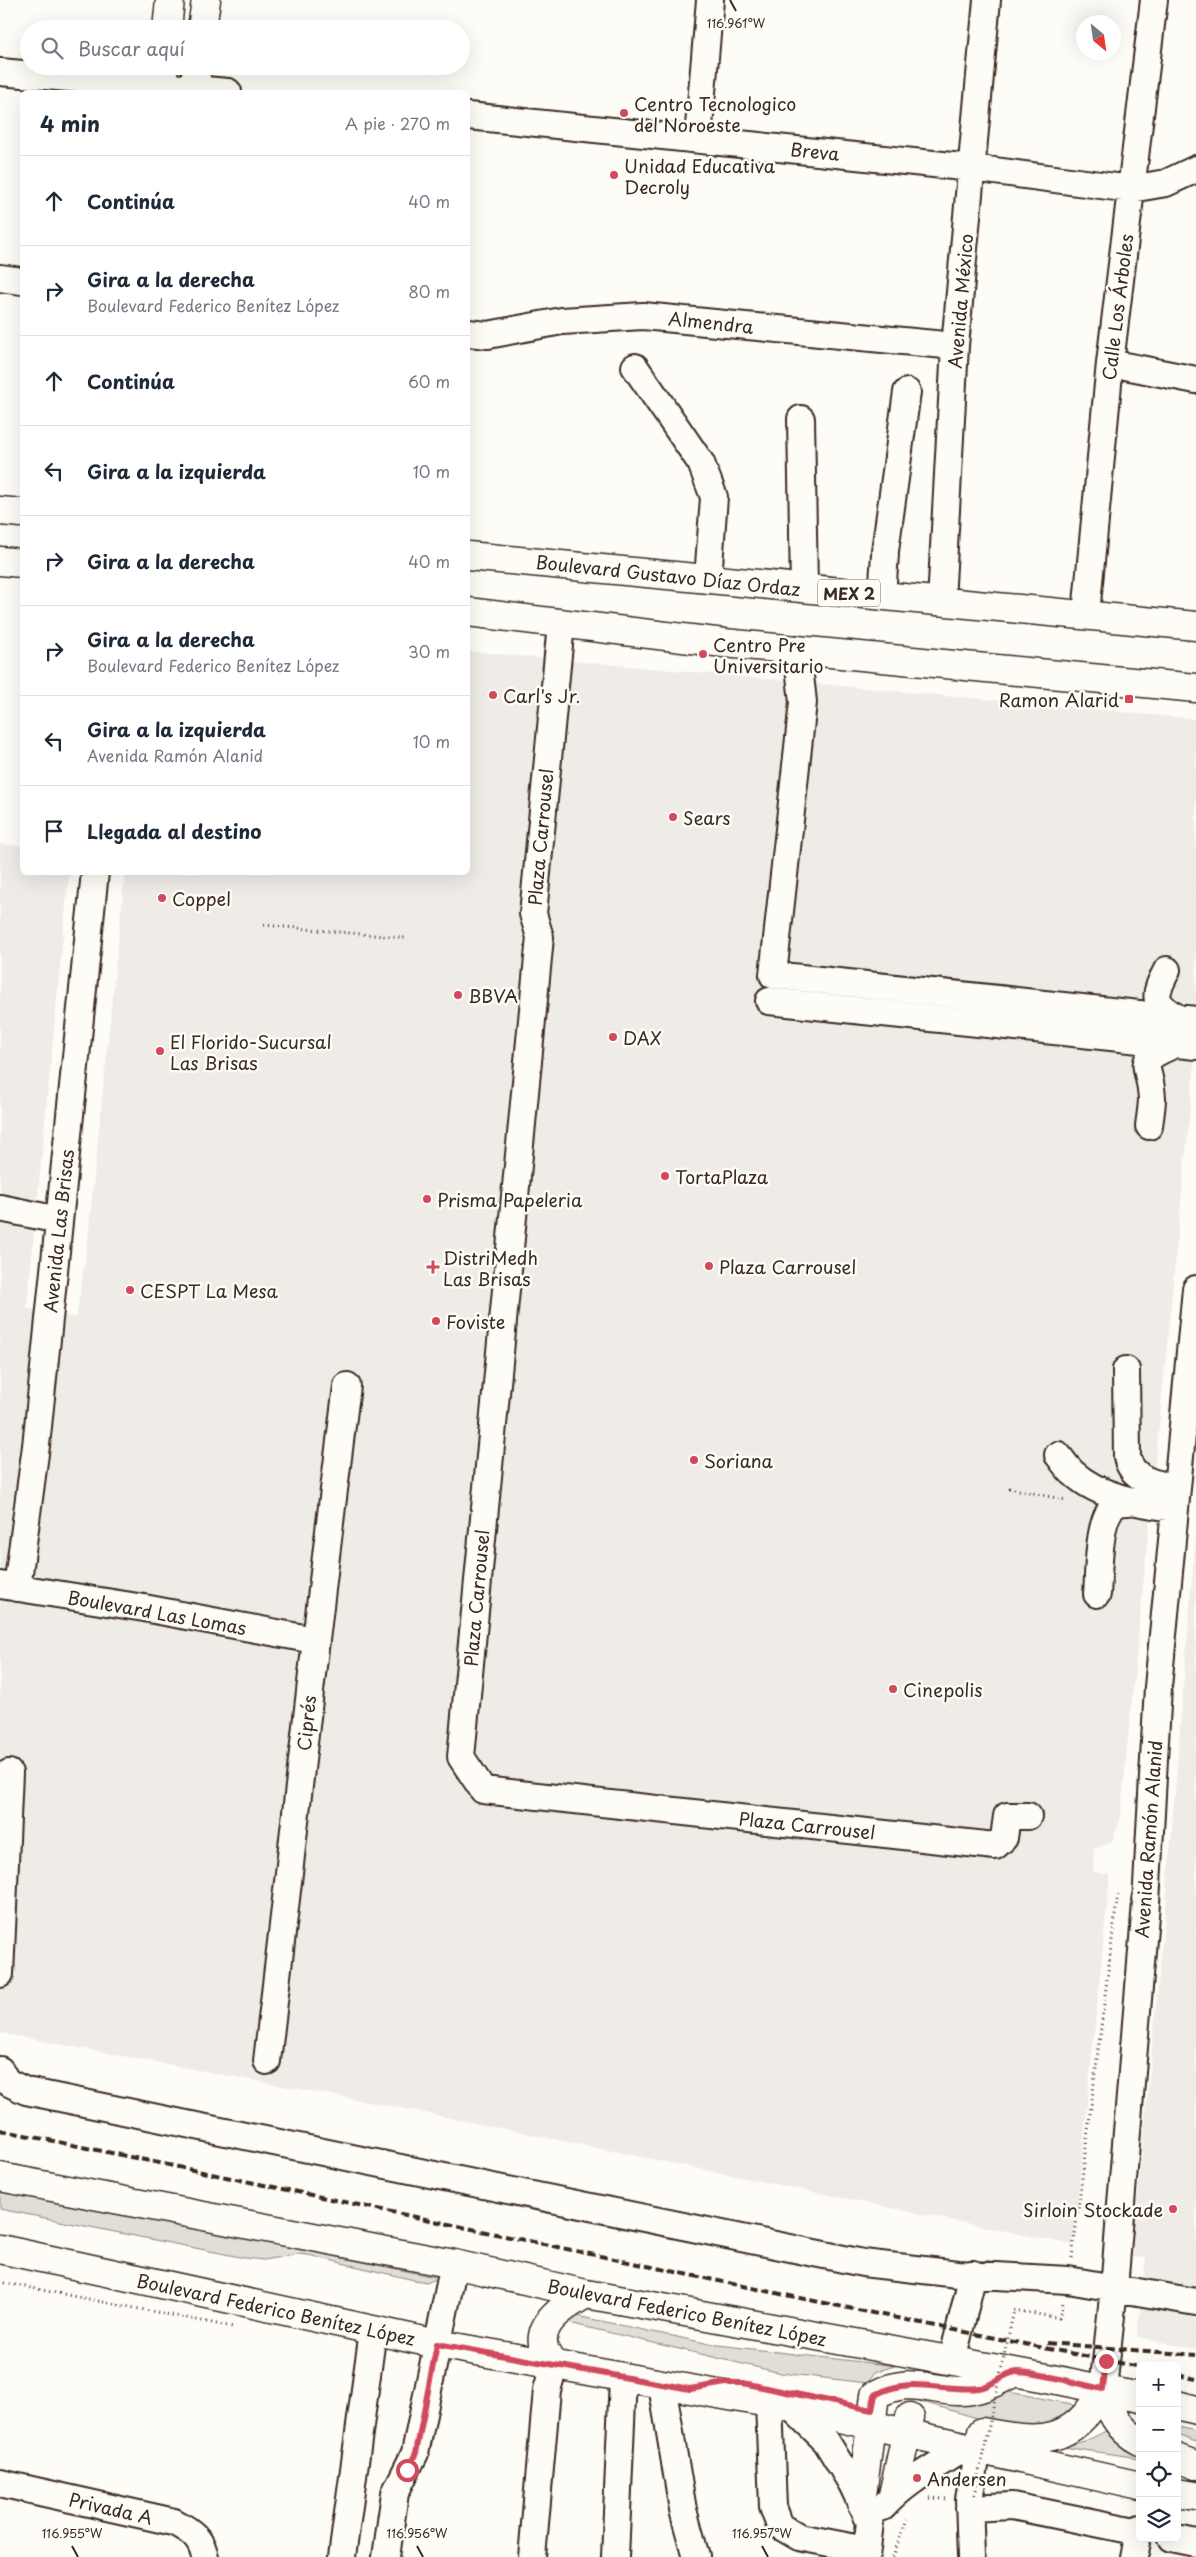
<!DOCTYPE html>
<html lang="es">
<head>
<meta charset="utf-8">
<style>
  body { margin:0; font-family:"Playpen Sans",sans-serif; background:#f2f2f3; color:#1f2937 }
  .controls { position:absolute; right:15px; bottom:15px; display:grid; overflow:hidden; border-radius:8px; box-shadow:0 5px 20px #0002 }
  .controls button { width:45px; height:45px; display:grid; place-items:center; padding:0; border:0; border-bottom:1px solid #e0e1e3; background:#fff; color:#1f2937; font:25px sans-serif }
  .compass { position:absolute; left:1076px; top:15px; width:45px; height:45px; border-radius:50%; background:#fff; box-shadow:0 5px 20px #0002; rotate:151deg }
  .stop { position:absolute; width:15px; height:15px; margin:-11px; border:4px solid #d1495b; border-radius:50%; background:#fff }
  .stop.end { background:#d1495b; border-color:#fff; box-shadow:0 1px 5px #0008 }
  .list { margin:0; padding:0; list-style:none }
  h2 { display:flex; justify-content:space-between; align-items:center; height:65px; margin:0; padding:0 20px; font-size:21px }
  h2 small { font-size:16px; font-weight:400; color:#747a83 }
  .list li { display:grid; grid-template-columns:32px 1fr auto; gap:15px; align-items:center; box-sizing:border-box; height:90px; padding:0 20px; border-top:1px solid #e0e1e3 }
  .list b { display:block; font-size:19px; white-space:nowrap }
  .list p { margin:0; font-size:16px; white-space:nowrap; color:#747a83 }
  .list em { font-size:16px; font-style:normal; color:#747a83 }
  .icon { flex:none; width:28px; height:28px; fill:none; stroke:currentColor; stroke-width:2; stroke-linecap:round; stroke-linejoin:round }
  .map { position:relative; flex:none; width:1196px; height:2557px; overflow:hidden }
  .search { position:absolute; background:#fff; box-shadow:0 5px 20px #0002; left:20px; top:20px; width:450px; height:55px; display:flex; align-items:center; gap:12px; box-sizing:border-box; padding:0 18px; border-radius:28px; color:#747a83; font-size:19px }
  .panel { position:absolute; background:#fff; box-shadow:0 5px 20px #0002; left:20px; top:90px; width:450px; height:785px; border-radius:8px }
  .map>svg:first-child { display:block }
  .built { fill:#efece7 }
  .green { fill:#e1ded7; stroke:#8e847a }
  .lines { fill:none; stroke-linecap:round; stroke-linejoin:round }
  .minor-casing { stroke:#3b2a1e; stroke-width:30 }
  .major-casing { stroke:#3b2a1e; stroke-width:31 }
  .path { stroke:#3b2a1e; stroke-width:3; stroke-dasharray:1 4; stroke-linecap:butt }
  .minor { stroke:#fdfcf7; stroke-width:26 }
  .major { stroke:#fdfcf7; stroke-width:28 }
  .rail { stroke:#3b2a1e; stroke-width:4; stroke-dasharray:8 4; stroke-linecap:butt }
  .path-bridge { stroke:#3b2a1e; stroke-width:3; stroke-dasharray:1 4; stroke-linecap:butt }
  .route { stroke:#d1495b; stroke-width:6 }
  .ticks { fill:none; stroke:#3b2a1e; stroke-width:2 }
  .poi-dot { fill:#d1495b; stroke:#fdfcf7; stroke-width:2 }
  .labels { text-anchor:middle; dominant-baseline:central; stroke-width:5; stroke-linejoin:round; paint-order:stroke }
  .shield { fill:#fdfcf7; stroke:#75695f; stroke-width:1 }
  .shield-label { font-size:16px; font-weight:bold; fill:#3b2a1e }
  .poi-label { font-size:18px; fill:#3b2a1e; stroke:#fdfcf7; text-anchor:start }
  .street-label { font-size:18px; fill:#3b2a1e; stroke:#fdfcf7 }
  .ticks-label { font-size:12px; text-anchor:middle; fill:#3b2a1e; stroke:#fdfcf7; stroke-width:5; stroke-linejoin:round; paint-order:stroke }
</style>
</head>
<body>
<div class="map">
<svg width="1196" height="2557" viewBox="0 0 1196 2557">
  <rect width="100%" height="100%" fill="#fdfcf7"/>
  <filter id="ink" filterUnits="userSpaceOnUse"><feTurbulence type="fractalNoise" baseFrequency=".02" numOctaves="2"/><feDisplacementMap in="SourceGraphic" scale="10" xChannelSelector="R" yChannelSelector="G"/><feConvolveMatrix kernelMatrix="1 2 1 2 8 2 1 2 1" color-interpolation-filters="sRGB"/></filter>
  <g filter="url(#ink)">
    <!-- built -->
    <path class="built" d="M468,651L1196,719V1050L1120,1821L1112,1841L1094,1849L1093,1872L1110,1875L1073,2245L411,2110L0,2033V844L22,846V872L69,873L27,1308L76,1318L87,1247L125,873L468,872Z
      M1196,1530V2349L1137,2337L1146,2258L1132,2257L1166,1902Z"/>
    <!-- green -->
    <path class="green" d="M0,2190L254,2239L439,2278L428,2282L414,2280L308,2255L297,2254L264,2260L245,2258L0,2209Z
      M577,2316L710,2344L895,2366L875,2372L867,2383L781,2373L573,2324L567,2318Z
      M1009,2392L1071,2404L1075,2407L1071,2418L1017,2430L896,2394L990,2397Z
      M1177,2427L1196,2431V2442L1177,2435Z
      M1108,2430L1140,2451V2458L1063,2447L1088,2440Z"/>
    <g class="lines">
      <defs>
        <path id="minor" d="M0,72L228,92
          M468,116L972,168L1131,189L1166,183L1196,169
          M698,138L710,0
          M0,278L22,281
          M468,333L488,335L562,321L643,316L955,346
          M1110,363L1196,380
          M635,367L701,463L714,497L708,579
          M801,419L804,588
          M885,551L907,392
          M882,596L885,554
          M941,602L955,346L987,0
          M1086,614L1110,363L1154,0
          M561,624L533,914L540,937L461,1757L483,1790L995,1846L1004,1838L1007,1816H1028
          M797,649L803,702L773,975L1196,1020
          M1167,970C1154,995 1151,1002 1178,1018
          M769,1001L1196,1046
          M1149,1126C1150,1117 1152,1107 1152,1098C1150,1061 1132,1063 1175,1044
          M0,1208L59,1220
          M1126,1370L1127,1457C1132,1480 1156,1485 1177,1487
          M1058,1455C1063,1461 1067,1468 1073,1473C1099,1497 1141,1504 1175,1508
          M0,1585L144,1608L314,1640
          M17,1588L36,1446L95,872
          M1097,1594C1099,1574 1097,1514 1117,1504C1120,1502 1125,1502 1129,1502
          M0,1974L9,1773
          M267,2061C294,1836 318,1611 347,1386
          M0,2070L7,2082L26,2091L863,2263L958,2274L1068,2280L1196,2302
          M952,2361L973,2274
          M662,2385L683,2510L696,2557
          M1103,2389L1114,2288L1146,1903L1158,1687L1196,1289
          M769,2403L773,2507L780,2526L799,2537L866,2550
          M791,2407L826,2441L852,2484L870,2522L866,2557
          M0,2483L174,2522C191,2531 201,2538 205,2557
          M883,2507C906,2481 938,2465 967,2446
          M969,2508L1012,2506L1140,2532
          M1172,2538L1196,2543
          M342,2557L373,2331
          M386,2557L395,2493L415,2453L454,2264
          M532,2557L547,2390L554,2366
          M615,2557L623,2378
          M971,2557L969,2499L978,2449
          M1134,2557L1140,2528"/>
        <path id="major" d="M167,29L170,0
          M202,29L206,0
          M161,92L164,66
          M194,92L197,66
          M0,511L22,513
          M468,556L1196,626
          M0,561L22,563
          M468,612L724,643L1196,688
          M0,2177L454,2264L586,2294L1047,2378L1140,2397
          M0,2249L437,2344L791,2407L1140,2486
          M554,2366C551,2361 546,2355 544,2349C536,2322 567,2305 586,2294
          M1103,2389C1110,2411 1118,2430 1140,2441
          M1177,2405L1196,2410
          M982,2432C1039,2443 1073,2446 1103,2389
          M1177,2458L1196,2465
          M1177,2493L1196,2496
          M893,2495L910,2417
          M861,2503L875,2395C907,2377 924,2389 957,2391C979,2392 996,2382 1015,2372"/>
      </defs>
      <!-- minor casing -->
      <use href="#minor" class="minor-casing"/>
      <!-- major casing -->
      <use href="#major" class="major-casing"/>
      <!-- path -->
      <path class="path" d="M264,925L405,938
        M1009,1488L1066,1500
        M1072,2258L1118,1892
        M0,2282L233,2327
        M1014,2310L1059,2318L1063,2303
        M930,2498L946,2499
        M893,2557L906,2519"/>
      <!-- minor -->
      <use href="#minor" class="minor"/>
      <!-- major -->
      <use href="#major" class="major"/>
      <!-- rail -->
      <path class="rail" d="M0,2130C380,2208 759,2292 1140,2367
        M1047,2343L1196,2355
        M1177,2375L1196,2379"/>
      <!-- path-bridge -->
      <path class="path-bridge" d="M974,2495L1014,2310"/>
    </g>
  </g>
  <g class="lines" filter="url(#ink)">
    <!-- route -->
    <path class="route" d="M407,2470L416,2453L437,2344L690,2389L726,2383H743L872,2410L875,2395C911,2375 941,2392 979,2388C992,2387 1004,2372 1017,2372C1041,2372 1078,2384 1103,2389L1106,2361"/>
  </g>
  <!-- ticks -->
  <path class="ticks" d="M730,0L736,11M72,2546L78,2557M417,2546L423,2557M762,2546L768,2557"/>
  <!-- markers -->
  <g class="poi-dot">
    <circle cx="624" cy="113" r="5"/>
    <circle cx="614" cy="175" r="5"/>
    <circle cx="703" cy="654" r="5"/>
    <circle cx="493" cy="695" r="5"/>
    <rect x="1124" y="694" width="10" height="10" rx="2.5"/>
    <circle cx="673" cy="817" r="5"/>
    <circle cx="162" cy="898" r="5"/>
    <circle cx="458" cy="995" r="5"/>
    <circle cx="613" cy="1037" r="5"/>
    <circle cx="160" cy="1051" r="5"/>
    <circle cx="665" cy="1176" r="5"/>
    <circle cx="427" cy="1199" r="5"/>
    <circle cx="709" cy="1266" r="5"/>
    <path d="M430.5 1259.5h5v5h5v5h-5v5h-5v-5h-5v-5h5z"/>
    <circle cx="130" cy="1290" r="5"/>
    <circle cx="436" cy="1321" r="5"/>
    <circle cx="694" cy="1460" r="5"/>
    <circle cx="893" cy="1689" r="5"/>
    <circle cx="1173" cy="2209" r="5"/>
    <circle cx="917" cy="2478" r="5"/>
  </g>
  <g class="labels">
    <!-- shield labels -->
    <rect class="shield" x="818" y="579.5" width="62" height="27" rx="4"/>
    <g class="shield-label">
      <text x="849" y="593">MEX 2</text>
    </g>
    <!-- poi labels -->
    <g class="poi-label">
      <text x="634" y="103">Centro Tecnologico<tspan x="634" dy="21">del Noroeste</tspan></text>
      <text x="624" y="165">Unidad Educativa<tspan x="624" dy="21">Decroly</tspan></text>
      <text x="713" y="644">Centro Pre<tspan x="713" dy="21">Universitario</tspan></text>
      <text x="503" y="695">Carl's Jr.</text>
      <text x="1119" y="699" text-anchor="end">Ramon Alarid</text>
      <text x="683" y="817">Sears</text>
      <text x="172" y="898">Coppel</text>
      <text x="468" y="995">BBVA</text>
      <text x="623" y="1037">DAX</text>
      <text x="170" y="1041">El Florido-Sucursal<tspan x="170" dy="21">Las Brisas</tspan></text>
      <text x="675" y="1176">TortaPlaza</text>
      <text x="437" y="1199">Prisma Papeleria</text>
      <text x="443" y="1257">DistriMedh<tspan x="443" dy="21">Las Brisas</tspan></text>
      <text x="719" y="1266">Plaza Carrousel</text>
      <text x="140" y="1290">CESPT La Mesa</text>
      <text x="446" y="1321">Foviste</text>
      <text x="704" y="1460">Soriana</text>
      <text x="903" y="1689">Cinepolis</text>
      <text x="1163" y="2209" text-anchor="end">Sirloin Stockade</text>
      <text x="927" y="2478">Andersen</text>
    </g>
    <!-- street labels -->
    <g class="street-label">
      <text transform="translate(815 151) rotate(6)">Breva</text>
      <text transform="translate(960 301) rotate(-85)">Avenida México</text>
      <text transform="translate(1117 307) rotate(-83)">Calle Los Árboles</text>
      <text transform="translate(711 322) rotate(6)">Almendra</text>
      <text transform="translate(668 575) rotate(6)">Boulevard Gustavo Díaz Ordaz</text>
      <text transform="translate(540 837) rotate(-85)">Plaza Carrousel</text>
      <text transform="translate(58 1231) rotate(-84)">Avenida Las Brisas</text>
      <text transform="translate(476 1598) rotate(-85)">Plaza Carrousel</text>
      <text transform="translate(157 1612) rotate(10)">Boulevard Las Lomas</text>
      <text transform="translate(306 1723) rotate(-84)">Ciprés</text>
      <text transform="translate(807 1825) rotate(6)">Plaza Carrousel</text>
      <text transform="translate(1148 1839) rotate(-86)">Avenida Ramón Alanid</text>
      <text transform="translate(276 2309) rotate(12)">Boulevard Federico Benítez López</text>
      <text transform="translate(687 2312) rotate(11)">Boulevard Federico Benítez López</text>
      <text transform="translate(111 2508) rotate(13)">Privada A</text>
    </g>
  </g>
  <g class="ticks-label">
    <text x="736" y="28">116.961°W</text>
    <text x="72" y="2538">116.955°W</text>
    <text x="417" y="2538">116.956°W</text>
    <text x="762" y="2538">116.957°W</text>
  </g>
</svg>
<div class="controls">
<button>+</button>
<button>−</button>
<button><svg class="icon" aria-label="locate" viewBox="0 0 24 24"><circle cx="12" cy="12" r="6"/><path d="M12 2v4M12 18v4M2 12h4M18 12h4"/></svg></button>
<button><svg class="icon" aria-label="layers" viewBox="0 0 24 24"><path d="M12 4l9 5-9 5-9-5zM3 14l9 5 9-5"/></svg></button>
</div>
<svg class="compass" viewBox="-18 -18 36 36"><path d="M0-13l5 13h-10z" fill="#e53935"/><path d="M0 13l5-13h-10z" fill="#747a83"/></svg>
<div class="stop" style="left:407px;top:2470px"></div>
<div class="stop end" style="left:1106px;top:2361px"></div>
<div class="search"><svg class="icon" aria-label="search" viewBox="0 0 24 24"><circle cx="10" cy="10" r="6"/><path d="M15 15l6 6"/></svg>Buscar aquí</div>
<section class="panel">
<h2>4 min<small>A pie · 270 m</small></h2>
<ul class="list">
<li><svg class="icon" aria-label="ahead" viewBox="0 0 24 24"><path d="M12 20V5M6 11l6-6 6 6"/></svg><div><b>Continúa</b></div><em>40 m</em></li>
<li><svg class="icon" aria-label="right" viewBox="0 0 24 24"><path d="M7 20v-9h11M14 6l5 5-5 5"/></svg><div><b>Gira a la derecha</b><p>Boulevard Federico Benítez López</p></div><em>80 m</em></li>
<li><svg class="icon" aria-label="ahead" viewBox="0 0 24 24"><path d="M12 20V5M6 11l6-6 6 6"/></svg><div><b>Continúa</b></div><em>60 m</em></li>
<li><svg class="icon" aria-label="left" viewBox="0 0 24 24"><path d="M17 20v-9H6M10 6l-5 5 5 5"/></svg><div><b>Gira a la izquierda</b></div><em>10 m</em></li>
<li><svg class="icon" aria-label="right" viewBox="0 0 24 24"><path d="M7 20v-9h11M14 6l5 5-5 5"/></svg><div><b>Gira a la derecha</b></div><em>40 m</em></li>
<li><svg class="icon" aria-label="right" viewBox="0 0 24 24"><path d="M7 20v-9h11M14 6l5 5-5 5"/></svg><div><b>Gira a la derecha</b><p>Boulevard Federico Benítez López</p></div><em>30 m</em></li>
<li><svg class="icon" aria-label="left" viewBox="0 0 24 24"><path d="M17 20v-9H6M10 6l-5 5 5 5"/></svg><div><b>Gira a la izquierda</b><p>Avenida Ramón Alanid</p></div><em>10 m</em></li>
<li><svg class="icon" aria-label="arrive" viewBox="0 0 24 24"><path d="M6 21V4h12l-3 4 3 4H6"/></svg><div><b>Llegada al destino</b></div></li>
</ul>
</section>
</div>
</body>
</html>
